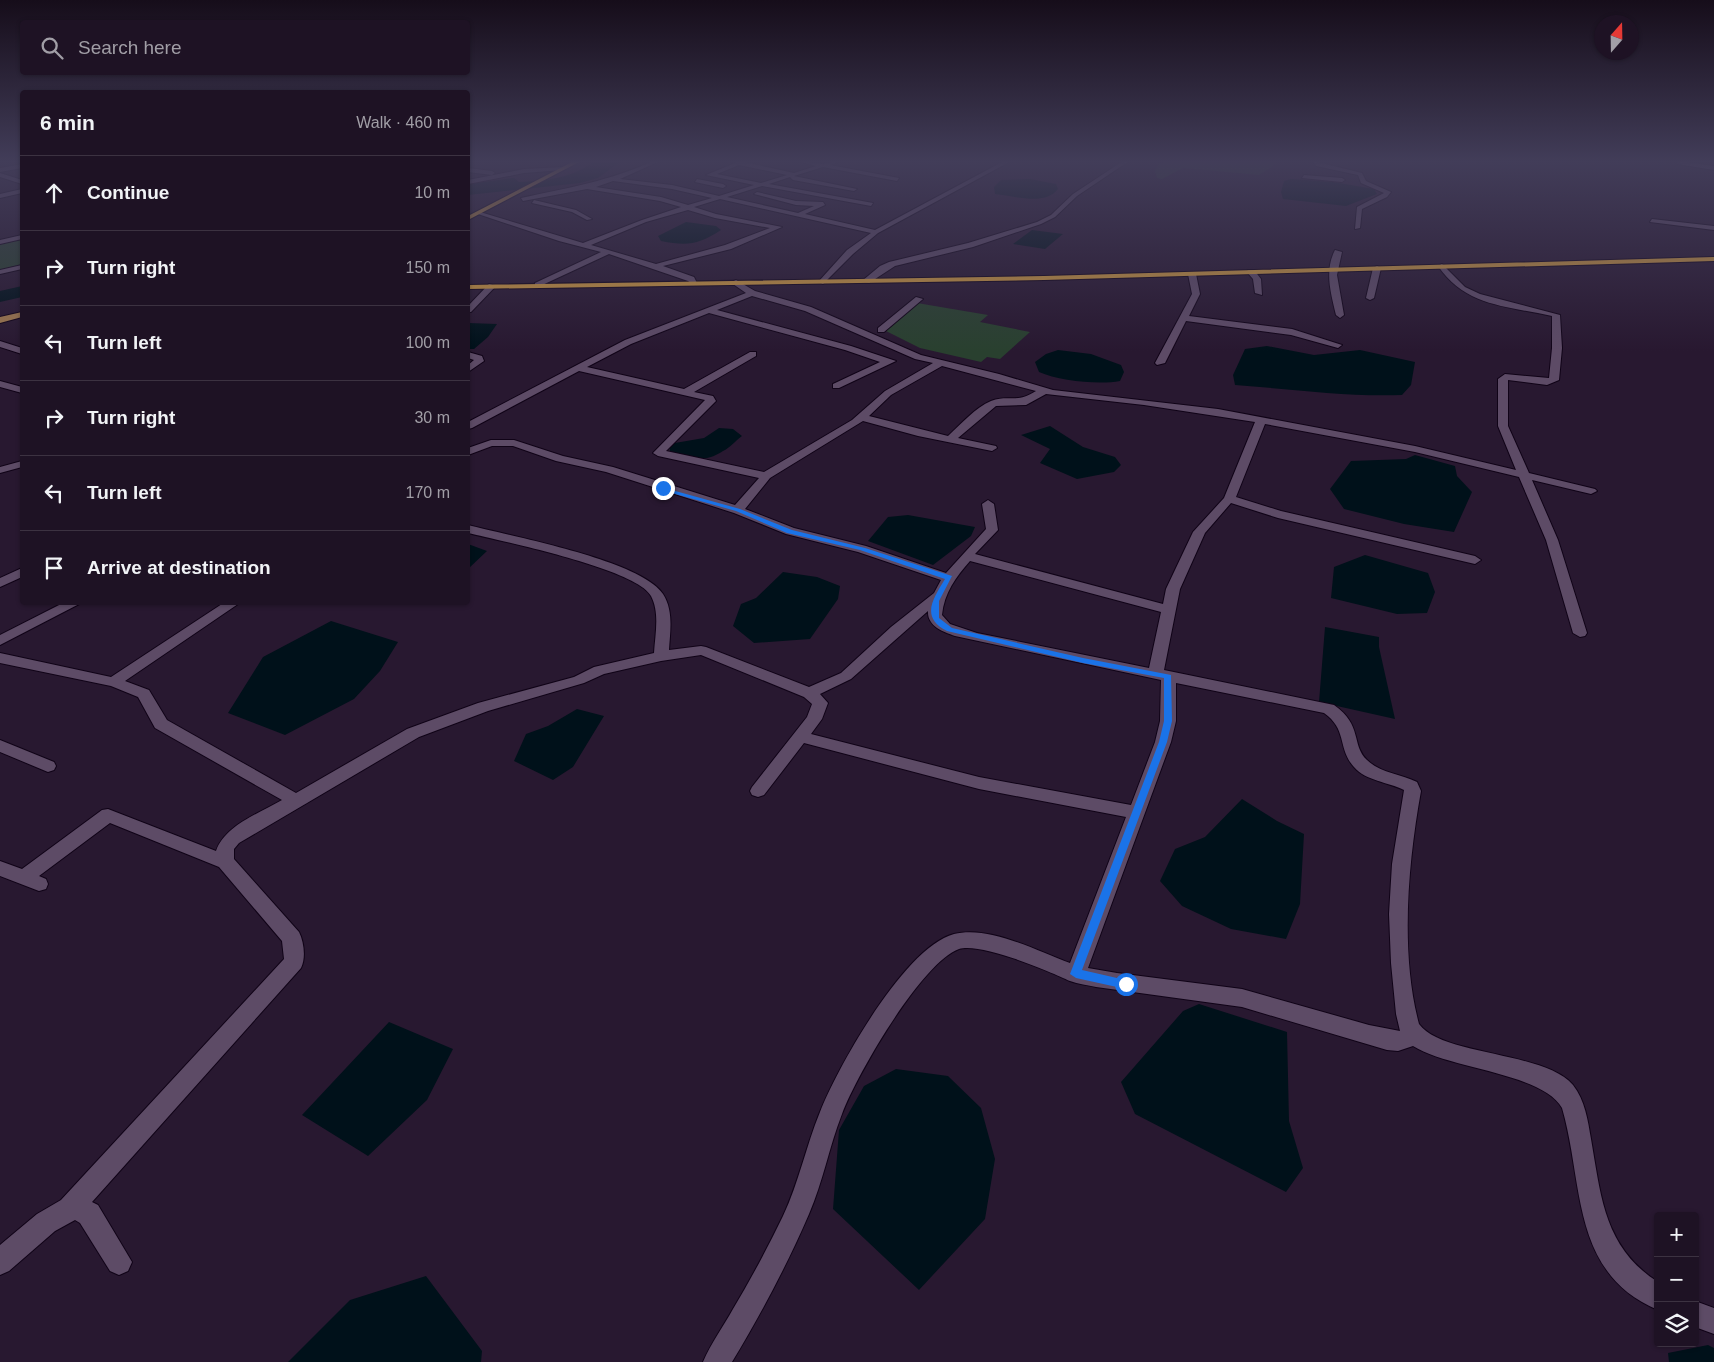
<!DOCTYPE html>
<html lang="en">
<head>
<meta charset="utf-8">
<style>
  body { margin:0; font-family:Arial,sans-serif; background:#2b2031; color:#f1f3f6 }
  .controls { position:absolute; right:15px; bottom:15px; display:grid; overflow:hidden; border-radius:5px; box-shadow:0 1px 4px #0004 }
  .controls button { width:45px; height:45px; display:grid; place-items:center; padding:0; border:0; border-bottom:1px solid #3c3241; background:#1e1224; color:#f1f3f6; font:25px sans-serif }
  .compass { position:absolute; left:1594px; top:15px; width:45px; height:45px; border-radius:50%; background:#1e1224; box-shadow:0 1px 4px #0004; rotate:20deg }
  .stop { position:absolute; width:15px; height:15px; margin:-11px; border:4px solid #1a73e8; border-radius:50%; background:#fff }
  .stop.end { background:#1a73e8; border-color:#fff; box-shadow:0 1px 5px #0008 }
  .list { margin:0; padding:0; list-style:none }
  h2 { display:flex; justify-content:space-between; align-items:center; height:65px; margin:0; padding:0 20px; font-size:21px }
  h2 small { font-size:16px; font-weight:400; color:#a19ea6 }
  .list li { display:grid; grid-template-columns:32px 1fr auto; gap:15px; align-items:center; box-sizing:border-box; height:75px; padding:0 20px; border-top:1px solid #3c3241 }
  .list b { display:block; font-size:19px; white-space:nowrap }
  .list em { font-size:16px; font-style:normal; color:#a19ea6 }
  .icon { flex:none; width:28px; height:28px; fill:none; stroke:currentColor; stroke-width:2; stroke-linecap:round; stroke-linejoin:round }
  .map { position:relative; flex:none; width:1714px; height:1362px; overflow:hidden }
  .search { position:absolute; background:#1e1224; box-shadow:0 1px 4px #0004; left:20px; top:20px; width:450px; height:55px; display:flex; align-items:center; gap:12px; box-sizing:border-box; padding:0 18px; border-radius:5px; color:#a19ea6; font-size:19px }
  .panel { position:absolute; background:#1e1224; box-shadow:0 1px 4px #0004; left:20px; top:90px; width:450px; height:515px; border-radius:5px }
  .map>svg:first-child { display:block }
  .green { fill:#29402f }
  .water { fill:#00111a }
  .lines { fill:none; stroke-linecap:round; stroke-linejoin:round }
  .street-casing { stroke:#100317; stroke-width:2 }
  .primary-casing { stroke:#100317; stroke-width:2 }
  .highway-casing { stroke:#100317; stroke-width:2 }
  .street { fill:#5d4b66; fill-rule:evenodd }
  .primary { fill:#9e784e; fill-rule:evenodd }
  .highway { fill:#ca963e; fill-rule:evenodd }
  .route { fill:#1a73e8 }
</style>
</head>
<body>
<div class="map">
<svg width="1714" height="1362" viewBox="0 0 1714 1362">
  <rect width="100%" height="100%" fill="#281830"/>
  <!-- green -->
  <path class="green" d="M1170,161H1274L1273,166L1259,175L1183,168L1162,179L1157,178L1155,171L1159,164Z
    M22,239V264L0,270V244Z
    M917,303L988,315L980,322L1030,332L1000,359L987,357L981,362L920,348L880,328Z"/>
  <!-- water -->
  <path class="water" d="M594,161H621L598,178L580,183L468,195V184L514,178L519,182C545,181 574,178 594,161Z
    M1030,179L1056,184L1058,189C1045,206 1015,196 995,194L994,187L1001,180Z
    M1291,179L1333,182L1374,189L1377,194L1346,206L1283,199L1281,192L1284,181Z
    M686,222L716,226L721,230C698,245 687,246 661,241L658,236Z
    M1032,230L1063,234L1045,249L1013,244Z
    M22,286V297L0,302V291Z
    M468,323L497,324L488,337L474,349H468Z
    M1267,346L1314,355L1360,350L1415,362L1411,385L1402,395C1346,397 1291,389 1235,385L1233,375L1245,349Z
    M1058,350L1091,354L1121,365L1124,372L1120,381C1099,385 1059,381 1039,372L1035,362L1046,354Z
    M1050,426L1083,447L1115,457L1121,465L1114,472L1077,479L1040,463L1050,449L1021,435Z
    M719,428L733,429L742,436C735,441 730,448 723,451C703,464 690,458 670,451L669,444L704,438Z
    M1415,455L1455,466L1457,476L1472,492L1454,532L1404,524L1344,509L1330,489L1351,461L1406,459Z
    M908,515L975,527L971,536L933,565L868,541L888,517Z
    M468,544L487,551L468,569Z
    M1365,555L1428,573L1435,592L1427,613L1397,614L1331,598L1334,567Z
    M783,572L817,577L840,586L838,599L810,639L754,643L733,626L741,604L756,598Z
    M331,621L398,642L380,671L354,699L285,735L228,713L263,657Z
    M1325,627L1379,637V647L1395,719L1319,702Z
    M577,709L604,716L573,767L553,780L514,761L526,734L548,726Z
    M1242,799L1277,821L1304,834L1300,904L1286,939L1231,929L1182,906L1160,881L1175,849L1205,837Z
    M1199,1004L1287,1032L1289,1121L1303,1168L1286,1192L1135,1114L1121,1082L1183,1011Z
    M389,1022L453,1049L427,1100L368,1156L302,1115Z
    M896,1069L948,1076L981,1108L995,1159L985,1219L919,1290L833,1209L839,1130L864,1086Z
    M426,1276L482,1351L481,1362H288L350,1300Z
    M1708,1345L1714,1348V1362H1669L1668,1353Z"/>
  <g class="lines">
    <defs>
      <path id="street" d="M653,161H660L620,179L672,185L719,196L754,185L706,175L740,161L794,173L816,166L797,161L823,164L840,161L830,165L899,178L897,181L823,167L794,176L857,189L854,191L793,180L790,177L769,184L873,203L871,206L762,186L727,197L798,213L814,206L796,205L754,194L757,192L796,201L823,202L825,205L805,214L875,230L1004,161H1011L878,233L853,254L823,284L819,282L820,280L847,250L871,233L720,199L694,207L716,214L782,227L731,249L663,266L694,277L697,283L693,285L688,281L609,254L538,287H535V283L601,252L559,241L475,213L480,212L583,243L642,220L681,207L660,201L587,189L523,201L521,198C567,188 610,181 653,161ZM739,165L787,175L761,183L717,174ZM613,181L672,189L712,198L688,205L661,197L596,187ZM688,210L715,218L770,228L725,245L656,264L591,245L646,222Z
        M1123,161H1129L1077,196L1055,217L1041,224L973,247L895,266L869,283L862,281L880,266L889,262L968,243L1037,222L1051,215L1073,194Z
        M1313,161L1362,173L1366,181L1391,192L1387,197L1362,209L1360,228L1355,229L1357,207L1384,193L1361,183L1358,175L1316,166Z
        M1679,161L1714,166V170L1677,164Z
        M22,164V168L0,172V168Z
        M564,167L562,170L524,173L468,184V180L524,169Z
        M468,168L492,171L495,173L492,175L468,172Z
        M0,173L22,180V184L0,177Z
        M1304,175L1342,178L1345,180L1342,182L1302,178Z
        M697,179L723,184L726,186L723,188L695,182Z
        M22,189V193L0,198V194Z
        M534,200L576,210L592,219L587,220L572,212L532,203Z
        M1652,219L1714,226V230L1650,222Z
        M22,235V239L0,244V240Z
        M1335,250L1342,252L1337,275L1344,315L1340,318L1336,315C1331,294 1324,271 1335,250Z
        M1442,264L1465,287L1480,294L1560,315L1562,348L1559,380L1547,385L1508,380V426L1529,473L1595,489L1597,491L1591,494L1532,480L1558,540L1587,633L1585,636L1580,637L1573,633L1546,540L1519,477L1415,452L1265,424L1236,497L1281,511L1475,556L1481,560L1475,564L1278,518L1231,503L1205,533L1180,589L1164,670L1334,705C1363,725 1351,745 1367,760C1380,773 1401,774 1417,782L1421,791C1408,863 1400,953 1419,1024C1442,1056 1544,1051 1573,1085C1585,1100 1588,1121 1591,1139C1601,1196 1604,1248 1658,1282V1310C1570,1273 1584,1183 1562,1108C1543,1073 1449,1069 1413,1046L1398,1051L1387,1050L1242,1007L1096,987C1088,985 1078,984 1070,981C1049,971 980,942 959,949C921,963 856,1076 842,1114C829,1147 823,1182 809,1214C787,1265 761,1314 732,1362H703C711,1343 723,1327 733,1309C751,1279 768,1247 783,1216C799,1182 806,1146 820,1112C838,1066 905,947 954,934C989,925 1037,951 1070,963L1126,817L979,789L804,743L764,795L758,797L752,795L750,791L752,787L807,717L812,704L804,697L701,655L661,661L604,674L584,683L488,711L419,737L239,843L234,849V859L299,932C304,942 306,958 301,968L92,1202L98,1205L132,1262L128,1271L119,1275L110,1271L80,1223L75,1220L55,1231L9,1271L0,1275V1245L37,1214L61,1200L284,959L282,941L219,867L110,823L39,876L46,879L48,884L46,889L39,891L0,876V861L22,869L102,810L108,809L216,851C225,825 260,813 282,800L155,728L138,697L111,686L0,663V653L111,677L225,602H241L125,681L149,690L167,720L296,793L407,729L478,703L574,677L594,667L654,653C655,635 660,613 651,596C637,569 501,541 468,533V525C510,536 641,560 663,594C674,611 670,632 669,650L701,646L706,647L809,687L841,673L891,627L934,593L941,580L858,552L786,534L734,513L606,472L556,461L513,446H492L468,455V448L491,440H514L563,456L613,467L735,505L759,478L658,456L653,453L705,400L579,371L472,428L468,429V422L625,340L746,293L733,284L732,282L736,280L755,291L811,307L921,355L999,374L1053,390L1218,409L1415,446L1516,470L1498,426V379L1505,374L1549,378L1552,348V316C1508,306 1466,307 1438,266ZM752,296L805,311L915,359L933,363L885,391L852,420L764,472L666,451L716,401L713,396L694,392L756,356V352H750L684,389L587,367L631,344L709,313L845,350L880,362L833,384V388H839L896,361L851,346L717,310ZM942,366L1036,391C1016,404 1009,394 991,401C976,407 960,425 948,436L869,416L891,395ZM1046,394L1144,405L1255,422L1224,498L1193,532L1166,589L1163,604L975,554L998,530L994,504L988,500L982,504L986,529L946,573L866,546L794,528L745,509L770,478L863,421L918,436L992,451L997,448L996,446L958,438L996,406L1026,405ZM970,561L1161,612L1149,668L977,633L950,624L942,615C944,593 956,577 970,561ZM928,611C927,626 943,632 955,636L1161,680L1160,721L1155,742L1131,805L979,777L811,734L822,719L828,703L820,694L851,679ZM1176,683L1324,713C1348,730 1337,748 1354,767C1366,781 1388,782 1404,790L1392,864L1389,914L1391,963L1396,1014L1400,1031L1369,1025L1242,989L1117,973L1088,968L1171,742L1176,721Z
        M22,265V269L0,274V270Z
        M1377,266L1381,268L1374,298L1370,300L1366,298L1373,268Z
        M1248,270H1254L1261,279L1262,295L1255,293L1253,279L1247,272Z
        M1192,272L1196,274L1200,294L1189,316L1292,329L1342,345L1338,348L1291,335L1186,321L1165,363L1157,365L1155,363L1192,294L1188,274Z
        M489,284L496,286L471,312H468V306Z
        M916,297L923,299L884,332H878V328Z
        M0,341L22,348V354L0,347Z
        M468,352L482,356L484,361L468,372V365L474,360L468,358Z
        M0,381L22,387V393L0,387Z
        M22,461V467L0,473V467Z
        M22,568V577L0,587V578Z
        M65,602H83L0,645V635Z
        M0,740L54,762L56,766L54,770L48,772L0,752Z
        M1695,1301L1714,1308V1334L1695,1327Z"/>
      <path id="primary" d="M22,312V317L0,323V317Z"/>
      <path id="highway" d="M574,161H581L468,220V216Z
        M1714,257V261L1044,280L468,289V285L1044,276Z"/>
    </defs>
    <!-- street casing -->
    <use href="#street" class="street-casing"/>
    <!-- primary casing -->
    <use href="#primary" class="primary-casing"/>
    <!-- highway casing -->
    <use href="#highway" class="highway-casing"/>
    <!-- street -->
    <use href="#street" class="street"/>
    <!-- primary -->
    <use href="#primary" class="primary"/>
    <!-- highway -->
    <use href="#highway" class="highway"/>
  </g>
  <!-- sky -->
  <linearGradient id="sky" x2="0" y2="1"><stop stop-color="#160d1a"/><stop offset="0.46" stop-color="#423d59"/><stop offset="1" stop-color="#423d59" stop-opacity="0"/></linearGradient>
  <rect width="1714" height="351" fill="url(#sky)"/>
  <!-- route -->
  <path class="route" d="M661,487L740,509L792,530L865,548L952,576L939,601V618L952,628L1083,658L1171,675L1172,721L1167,742L1082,970L1130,981V988L1126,989L1076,978L1070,974L1159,742L1164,721V678L1083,663L947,631C920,617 933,599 945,579L860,550L787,533L736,511L661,490Z"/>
</svg>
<div class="controls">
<button>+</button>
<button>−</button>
<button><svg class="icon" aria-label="layers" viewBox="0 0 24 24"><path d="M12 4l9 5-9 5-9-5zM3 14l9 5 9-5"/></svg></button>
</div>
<svg class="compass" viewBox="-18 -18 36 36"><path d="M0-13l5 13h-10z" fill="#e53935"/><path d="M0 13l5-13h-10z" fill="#a19ea6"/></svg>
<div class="stop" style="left:1126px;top:984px"></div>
<div class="stop end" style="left:663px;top:488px"></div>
<div class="search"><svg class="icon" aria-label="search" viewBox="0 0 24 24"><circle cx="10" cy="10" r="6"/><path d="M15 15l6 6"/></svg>Search here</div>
<section class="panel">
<h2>6 min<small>Walk · 460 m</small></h2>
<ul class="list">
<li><svg class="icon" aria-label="ahead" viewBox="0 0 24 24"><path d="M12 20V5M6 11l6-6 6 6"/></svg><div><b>Continue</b></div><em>10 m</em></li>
<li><svg class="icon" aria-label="right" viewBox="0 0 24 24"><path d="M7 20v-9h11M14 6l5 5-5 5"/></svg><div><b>Turn right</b></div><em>150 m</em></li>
<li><svg class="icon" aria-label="left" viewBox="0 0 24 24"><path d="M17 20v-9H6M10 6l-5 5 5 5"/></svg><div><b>Turn left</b></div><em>100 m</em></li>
<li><svg class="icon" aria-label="right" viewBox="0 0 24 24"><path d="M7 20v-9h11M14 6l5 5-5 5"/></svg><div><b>Turn right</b></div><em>30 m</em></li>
<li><svg class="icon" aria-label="left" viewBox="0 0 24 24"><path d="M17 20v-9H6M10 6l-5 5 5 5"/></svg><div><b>Turn left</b></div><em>170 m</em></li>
<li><svg class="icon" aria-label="arrive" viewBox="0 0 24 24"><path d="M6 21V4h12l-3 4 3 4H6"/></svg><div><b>Arrive at destination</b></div></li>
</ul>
</section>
</div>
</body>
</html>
